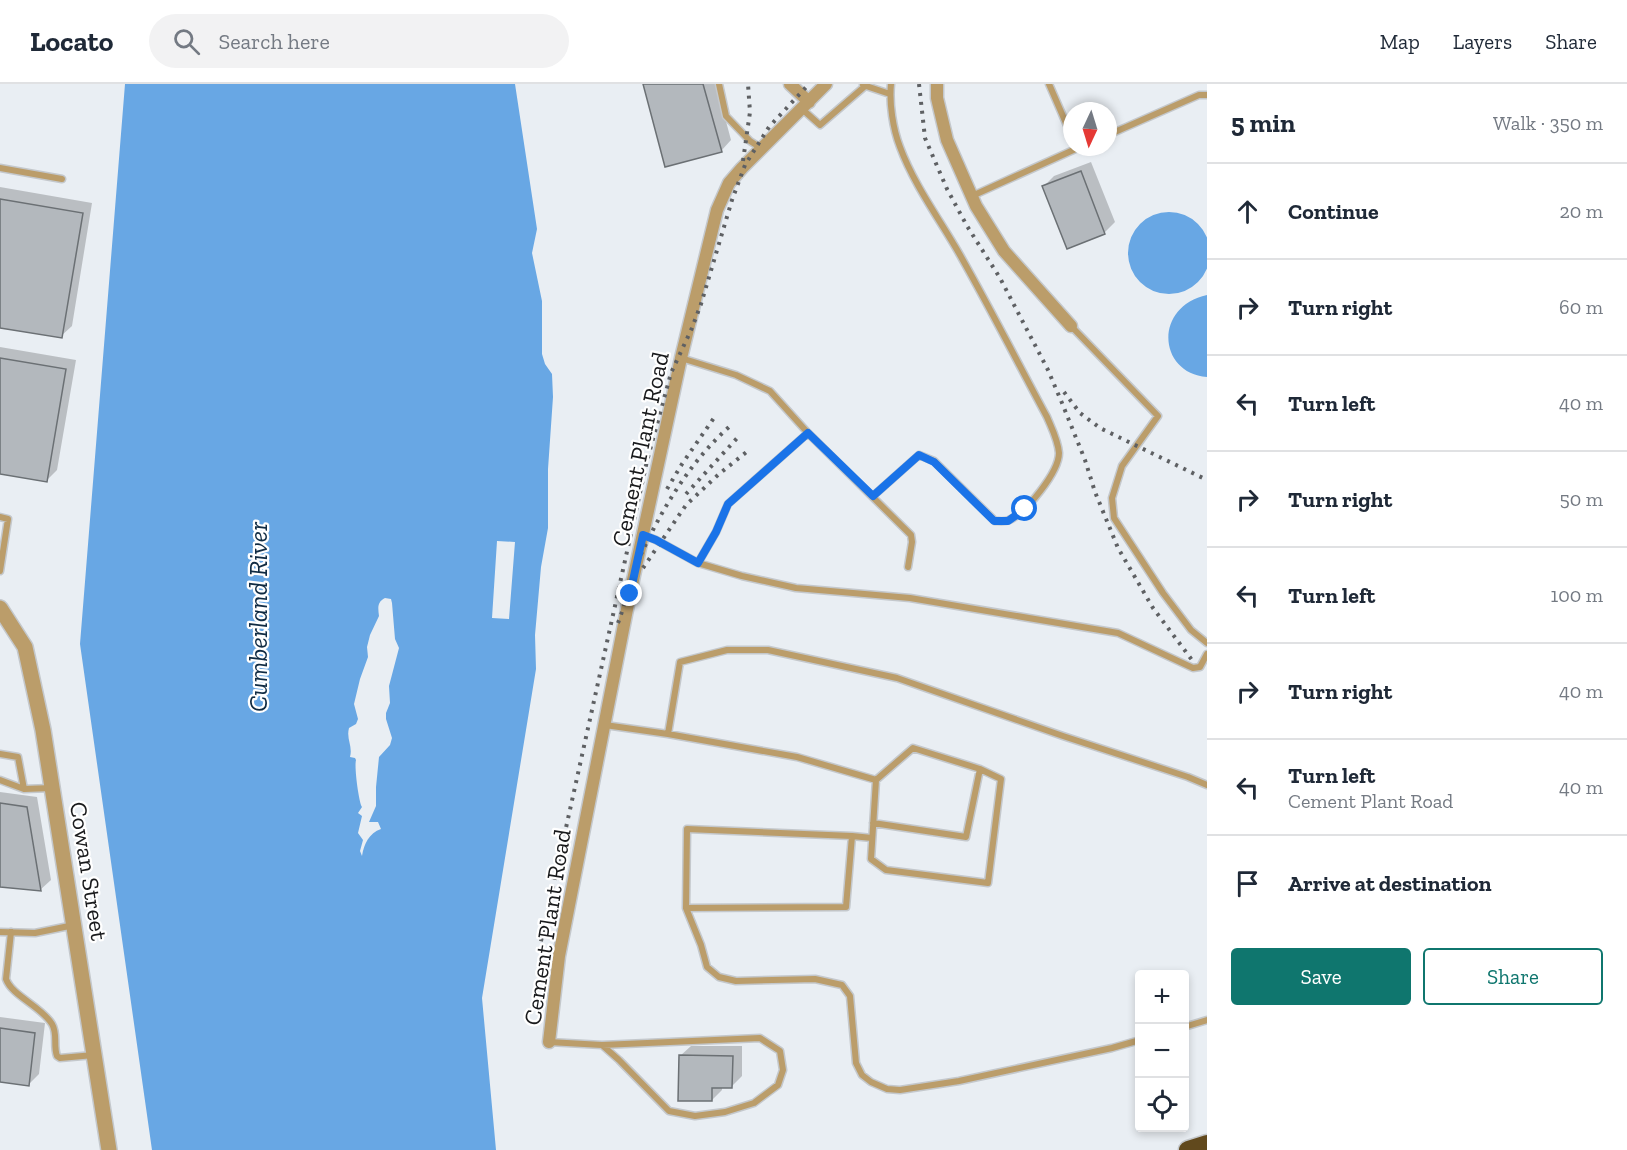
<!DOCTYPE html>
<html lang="en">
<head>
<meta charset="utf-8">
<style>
  body { margin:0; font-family:"Zilla Slab",serif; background:#f2f2f3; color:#1f2937 }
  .controls { position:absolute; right:18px; bottom:18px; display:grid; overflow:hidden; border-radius:6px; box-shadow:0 3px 9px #0003 }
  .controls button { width:54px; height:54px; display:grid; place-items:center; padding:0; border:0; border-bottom:2px solid #e0e1e3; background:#fff; color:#1f2937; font:30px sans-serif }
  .compass { position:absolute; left:1063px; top:18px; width:54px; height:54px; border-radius:50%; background:#fff; box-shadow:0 3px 9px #0003; rotate:184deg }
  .stop { position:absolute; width:18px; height:18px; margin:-14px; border:4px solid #1a73e8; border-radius:50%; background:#fff }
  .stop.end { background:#1a73e8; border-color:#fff; box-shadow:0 2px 6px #0008 }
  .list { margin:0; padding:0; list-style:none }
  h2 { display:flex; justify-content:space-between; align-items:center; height:78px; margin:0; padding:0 24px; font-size:26px }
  h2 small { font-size:20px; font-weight:400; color:#747a83 }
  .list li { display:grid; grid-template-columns:39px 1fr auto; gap:18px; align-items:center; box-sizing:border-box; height:96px; padding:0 24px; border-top:2px solid #e0e1e3 }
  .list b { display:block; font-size:22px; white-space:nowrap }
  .list p { margin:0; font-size:20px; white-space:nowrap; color:#747a83 }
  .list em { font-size:20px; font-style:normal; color:#747a83 }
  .actions { display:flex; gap:12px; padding:18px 24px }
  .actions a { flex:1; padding:14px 0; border:2px solid #0f766e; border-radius:6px; text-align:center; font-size:21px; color:#0f766e }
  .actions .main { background:#0f766e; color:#fff }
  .icon { flex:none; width:33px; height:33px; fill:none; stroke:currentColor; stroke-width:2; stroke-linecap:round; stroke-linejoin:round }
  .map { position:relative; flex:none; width:1207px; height:1066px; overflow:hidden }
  header { display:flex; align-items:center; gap:36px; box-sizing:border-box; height:84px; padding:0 30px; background:#fff; border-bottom:2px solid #e0e1e3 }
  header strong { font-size:28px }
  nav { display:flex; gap:33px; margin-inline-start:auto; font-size:21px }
  .search { width:420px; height:54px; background:#f2f2f3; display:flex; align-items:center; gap:15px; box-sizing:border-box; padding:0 21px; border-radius:33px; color:#747a83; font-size:22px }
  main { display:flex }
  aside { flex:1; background:#fff }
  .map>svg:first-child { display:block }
  .water { fill:#68a7e4; fill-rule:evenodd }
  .shadow { fill:#0003 }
  .building { fill:#b3b8bd; stroke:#6b7074; stroke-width:1.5 }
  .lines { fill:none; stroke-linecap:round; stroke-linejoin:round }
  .service-casing { stroke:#c4c8cc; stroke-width:9 }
  .minor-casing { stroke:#c4c8cc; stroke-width:15 }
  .tertiary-casing { stroke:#c4c8cc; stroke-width:18 }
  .motorway-casing { stroke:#c4c8cc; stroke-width:21 }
  .service { stroke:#bb9d6a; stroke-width:6 }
  .minor { stroke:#bb9d6a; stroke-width:12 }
  .tertiary { stroke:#bb9d6a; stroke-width:15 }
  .motorway { stroke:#61491d; stroke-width:18 }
  .rail { stroke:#5e6063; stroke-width:4; stroke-dasharray:3 6; stroke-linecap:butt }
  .route { stroke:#1a73e8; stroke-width:8 }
  .labels { text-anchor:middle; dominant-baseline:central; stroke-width:4.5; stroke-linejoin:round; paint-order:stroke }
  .street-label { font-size:24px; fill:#191a1c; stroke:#fff }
  .water-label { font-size:26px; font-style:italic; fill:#102b43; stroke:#fff }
</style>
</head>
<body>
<header>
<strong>Locato</strong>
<div class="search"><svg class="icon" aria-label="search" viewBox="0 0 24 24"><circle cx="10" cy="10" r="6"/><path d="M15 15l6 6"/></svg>Search here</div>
<nav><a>Map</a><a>Layers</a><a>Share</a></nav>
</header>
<main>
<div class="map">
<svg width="1207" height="1066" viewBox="0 0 1207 1066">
  <rect width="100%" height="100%" fill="#e9eef3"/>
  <!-- water -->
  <path class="water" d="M125,0H515L537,145L532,169L542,217V270L545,280L552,290L553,313L548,385V444L541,483L535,551L536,585L482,914L496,1066H152L80,560ZM497,457L515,458L509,535L492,534ZM385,514L391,515L392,519L395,555L399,564L389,602L390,619L386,629V635L392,654L390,661L379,673L376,703V722L369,738H378L381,745C369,749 364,760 362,772L360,767L363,756L358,749L362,732L358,729L362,723C359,719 354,683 356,676L355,674L350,673C353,662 346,655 349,644L356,640L358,635L354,620L360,595L368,573L367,563L370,551L379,532C378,524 377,518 385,514Z
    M1128 169a41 41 0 1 1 82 0a41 41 0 1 1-82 0Z
    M1207,211V293C1158,289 1153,223 1207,211Z"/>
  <!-- shadow -->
  <path class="shadow" d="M644,0H716L731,56L721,67Z
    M1091,78L1115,138L1104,149L1068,163L1044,102L1054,92Z
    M0,103L92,119L72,242L61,252L0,242Z
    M0,263L76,276L57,386L47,396L0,388Z
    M0,708L37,713L51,796L40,806L0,802Z
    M0,933L45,939L39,990L29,1000L0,997Z
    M691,962H742V992L732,1002H722V1006L712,1016L680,972Z"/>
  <!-- building -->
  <path class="building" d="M643,0H703L722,68L665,83Z
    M1081,87L1105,150L1067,165L1042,102Z
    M0,115L83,129L62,254L0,244Z
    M0,274L66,285L47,398L0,390Z
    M0,719L27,723L41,807L0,803Z
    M0,944L35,949L29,1002L0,998Z
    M679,971L733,972L732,1004H712V1017H678Z"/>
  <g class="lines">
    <defs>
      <path id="service" d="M719,0L726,32L750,57L761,64
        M1049,0L1072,53
        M863,1L890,10
        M802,25L820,41L864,3
        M1108,51L1199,11H1207
        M0,84L62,95
        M972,112L1080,63
        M1071,242L1158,332L1122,382L1112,414L1114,434L1163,509L1191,546L1207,559
        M808,349L911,451L912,458L908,483
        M873,412L919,371L934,377L995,437C999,437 1005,438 1009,436C1026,429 1059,388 1059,369C1058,356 1052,345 1047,333C1018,279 990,224 960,171C940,136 914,101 900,63C893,45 889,19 891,0
        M0,433L8,435L0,487
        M643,451L656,456L698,479L716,448L728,420L808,349L770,307L736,291L681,274
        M698,479L742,492L796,504L910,514L1118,549L1193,584L1200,583L1207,570
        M605,641L668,650L797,673L876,696L871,775L886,786L988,799L1001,695L980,685L913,664L876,696
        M668,650L680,578L727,566H768L897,594L1063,652L1188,693L1207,701
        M0,670L18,673L24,705
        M0,696L24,705L52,704
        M873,739L966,753L980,685
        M852,752L846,823L686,824L687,745L852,752L872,754
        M686,824L701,861L707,883L719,893L736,897L815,895L842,901L850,912L856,979L862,991L871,998L887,1005L900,1006L959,997L1112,964L1140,956
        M0,848L35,849L74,841
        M11,848L6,895C12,912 41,922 52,940C58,950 53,961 57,972L60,974L94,971
        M1184,943L1207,936
        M549,958L602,961L619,976L669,1027L695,1032L725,1028L754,1019L778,1001L783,986L780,967L760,954L602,961"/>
      <path id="minor" d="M790,0L809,18
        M937,0V14L947,56L976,122L1004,167L1071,242
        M549,958L559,872L630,510L681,274L717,126L729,99L742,84L826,0"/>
      <path id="tertiary" d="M0,524L25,563L43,646L109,1066"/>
      <path id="motorway" d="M1188,1066L1207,1060"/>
    </defs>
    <!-- service casing -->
    <use href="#service" class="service-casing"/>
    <!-- minor casing -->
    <use href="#minor" class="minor-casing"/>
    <!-- tertiary casing -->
    <use href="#tertiary" class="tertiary-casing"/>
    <!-- motorway casing -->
    <use href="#motorway" class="motorway-casing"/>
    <!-- service -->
    <use href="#service" class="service"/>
    <!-- minor -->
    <use href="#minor" class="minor"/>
    <!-- tertiary -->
    <use href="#tertiary" class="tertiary"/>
    <!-- motorway -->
    <use href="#motorway" class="motorway"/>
    <!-- rail -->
    <path class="rail" d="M919,0L925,54L947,105L967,142L1000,194L1048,286L1062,319L1085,376L1095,408L1118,464L1153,524L1192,576
      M743,77L750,28L748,0
      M1064,308L1080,329L1100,344L1207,396
      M667,405L682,380L716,331
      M686,410L739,352
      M643,484L686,421L719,390L749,366
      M618,539C627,515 633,486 644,464C665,420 692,376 729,343
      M539,866L647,377L671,289L692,244L701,220L732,116L745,81L769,43L809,0"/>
  </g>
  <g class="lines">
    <!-- route -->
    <path class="route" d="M630,510L643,451L656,456L698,479L716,448L728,420L808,349L873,412L919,371L934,378L994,437H1008L1025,425"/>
  </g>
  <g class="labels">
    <!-- street labels -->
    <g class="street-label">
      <text transform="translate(640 365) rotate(-78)">Cement Plant Road</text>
      <text transform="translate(89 787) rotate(81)">Cowan Street</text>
      <text transform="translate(547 843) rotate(-81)">Cement Plant Road</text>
    </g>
    <!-- water labels -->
    <g class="water-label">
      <text transform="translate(258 533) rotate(-90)">Cumberland River</text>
    </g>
  </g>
</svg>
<div class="controls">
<button>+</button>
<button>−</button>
<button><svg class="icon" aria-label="locate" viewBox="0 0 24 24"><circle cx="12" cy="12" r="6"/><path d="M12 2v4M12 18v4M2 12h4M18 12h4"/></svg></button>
</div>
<svg class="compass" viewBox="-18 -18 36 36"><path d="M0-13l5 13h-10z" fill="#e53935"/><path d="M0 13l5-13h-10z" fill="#747a83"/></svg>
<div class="stop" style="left:1025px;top:425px"></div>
<div class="stop end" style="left:630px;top:510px"></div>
</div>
<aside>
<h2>5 min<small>Walk · 350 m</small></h2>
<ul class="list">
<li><svg class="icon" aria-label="ahead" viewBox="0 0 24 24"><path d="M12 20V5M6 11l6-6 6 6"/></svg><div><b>Continue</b></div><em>20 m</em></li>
<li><svg class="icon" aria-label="right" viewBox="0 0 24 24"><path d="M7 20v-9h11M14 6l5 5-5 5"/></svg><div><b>Turn right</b></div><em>60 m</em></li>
<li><svg class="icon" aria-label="left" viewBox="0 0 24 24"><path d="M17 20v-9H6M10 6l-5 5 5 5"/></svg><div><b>Turn left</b></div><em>40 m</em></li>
<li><svg class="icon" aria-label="right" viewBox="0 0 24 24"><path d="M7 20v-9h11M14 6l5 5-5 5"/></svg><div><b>Turn right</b></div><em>50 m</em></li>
<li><svg class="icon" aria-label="left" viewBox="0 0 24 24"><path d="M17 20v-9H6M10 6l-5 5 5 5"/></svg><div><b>Turn left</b></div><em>100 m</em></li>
<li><svg class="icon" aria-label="right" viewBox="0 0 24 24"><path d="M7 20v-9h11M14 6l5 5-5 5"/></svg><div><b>Turn right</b></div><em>40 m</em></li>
<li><svg class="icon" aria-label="left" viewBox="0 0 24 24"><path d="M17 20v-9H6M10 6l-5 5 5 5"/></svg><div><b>Turn left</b><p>Cement Plant Road</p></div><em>40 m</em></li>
<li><svg class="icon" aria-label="arrive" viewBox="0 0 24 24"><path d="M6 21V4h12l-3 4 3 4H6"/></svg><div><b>Arrive at destination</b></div></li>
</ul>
<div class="actions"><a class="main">Save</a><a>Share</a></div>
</aside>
</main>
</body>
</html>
